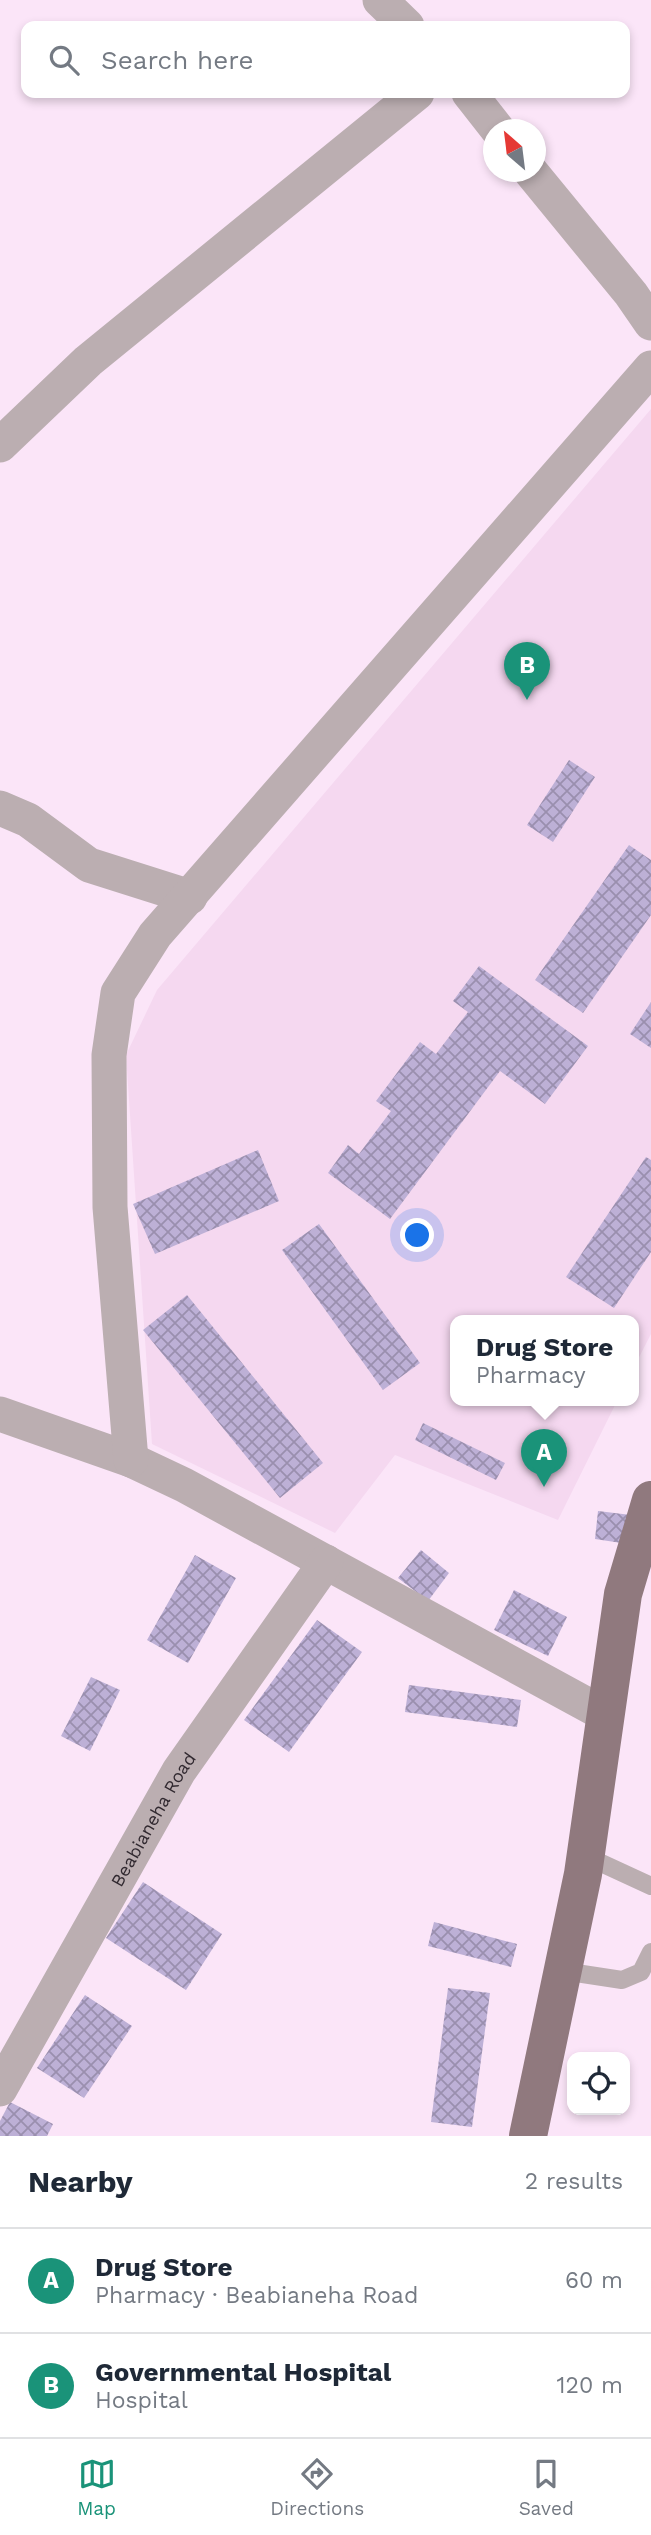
<!DOCTYPE html>
<html lang="en">
<head>
<meta charset="utf-8">
<style>
  body { margin:0; font-family:"Work Sans",sans-serif; background:#f6f6f7; color:#1f2937 }
  .controls { position:absolute; right:21px; bottom:21px; display:grid; overflow:hidden; border-radius:14px; box-shadow:0 4px 10px #0003 }
  .controls button { width:63px; height:63px; display:grid; place-items:center; padding:0; border:0; border-bottom:2px solid #e0e1e3; background:#fff; color:#1f2937; font:35px sans-serif }
  .compass { position:absolute; left:483px; top:119px; width:63px; height:63px; border-radius:50%; background:#fff; box-shadow:0 4px 10px #0003; rotate:332deg }
  .you { position:absolute; left:418px; top:1236px; width:24px; height:24px; margin:-18px; border:5px solid #fff; border-radius:50%; background:#1a73e8; box-shadow:0 0 0 10px #1a73e833 }
  .badge { display:grid; place-items:center; width:46px; height:46px; border-radius:50%; background:#1a9379; color:#fff; font-size:23px; font-weight:700 }
  .pin { position:absolute; translate:-50% -58px; filter:drop-shadow(0 2px 4px #0008) }
  .pin::after { content:''; position:absolute; top:37px; width:24px; height:21px; background:inherit; clip-path:polygon(0 0,100% 0,50% 100%) }
  .popup { position:absolute; left:450px; top:1315px; width:189px; height:91px; box-sizing:border-box; display:grid; place-content:center; border-radius:14px; background:#fff; filter:drop-shadow(0 2px 5px #0005); font-size:23px; white-space:nowrap; color:#747a83 }
  .popup b { font-size:26px; color:#1f2937 }
  .popup::after { content:''; position:absolute; left:50%; top:100%; margin-left:-14px; border:14px solid transparent; border-top-color:#fff }
  .list { margin:0; padding:0; list-style:none }
  h2 { display:flex; justify-content:space-between; align-items:center; height:91px; margin:0; padding:0 28px; font-size:30px }
  h2 small { font-size:23px; font-weight:400; color:#747a83 }
  .list li { display:grid; grid-template-columns:46px 1fr auto; gap:21px; align-items:center; box-sizing:border-box; height:105px; padding:0 28px; border-top:2px solid #e0e1e3 }
  .list b { display:block; font-size:26px; white-space:nowrap }
  .list p { margin:0; font-size:23px; white-space:nowrap; color:#747a83 }
  .list em { font-size:23px; font-style:normal; color:#747a83 }
  .icon { flex:none; width:38px; height:38px; fill:none; stroke:currentColor; stroke-width:2; stroke-linecap:round; stroke-linejoin:round }
  .map { position:relative; flex:none; width:651px; height:2136px; overflow:hidden }
  .search { position:absolute; background:#fff; box-shadow:0 4px 10px #0003; left:21px; right:21px; top:21px; height:77px; display:flex; align-items:center; gap:18px; box-sizing:border-box; padding:0 24px; border-radius:14px; color:#747a83; font-size:26px }
  .sheet { height:301px; background:#fff }
  nav { display:flex; justify-content:space-around; align-items:center; box-sizing:border-box; height:98px; border-top:2px solid #e0e1e3; background:#fff; font-size:19px; color:#747a83 }
  nav a { display:grid; justify-items:center; gap:4px }
  nav .on { color:#1a9379 }
  .map>svg:first-child { display:block }
  .built { fill:#f5d8f0 }
  .building { fill:url(#building-cross-hatch) }
  .lines { fill:none; stroke-linecap:round; stroke-linejoin:round }
  .service { stroke:#bbaeb1; stroke-width:18 }
  .minor { stroke:#bbaeb1; stroke-width:35 }
  .primary { stroke:#90797e; stroke-width:38 }
  .labels { text-anchor:middle; dominant-baseline:central; stroke-width:5; stroke-linejoin:round; paint-order:stroke }
  .street-label { font-size:18px; fill:#312930; stroke:#fbe5f8 }
</style>
</head>
<body>
<div class="map">
<svg width="651" height="2136" viewBox="0 0 651 2136">
  <defs>
    <pattern id="building-cross-hatch" width="8" height="8" patternUnits="userSpaceOnUse" patternTransform="scale(1.75)"><rect width="8" height="8" fill="#bdb0d6"/><path d="M0 0l8 8M0 8l8-8" fill="none" stroke="#9a8fae"/></pattern>
  </defs>
  <rect width="100%" height="100%" fill="#fbe5f8"/>
  <!-- built -->
  <path class="built" d="M651,409V1334L633,1369V1321H455V1401H617L558,1520L395,1455L335,1533L152,1444L126,1055L157,990Z"/>
  <!-- building -->
  <path class="building" d="M569,760L595,777L553,842L527,825Z
    M629,845L651,860V915L583,1013L535,980Z
    M479,966L588,1046L545,1104L500,1071L390,1219L328,1173L348,1145L359,1154L391,1111L376,1101L420,1042L436,1054L468,1012L453,1001Z
    M651,1002V1048L630,1034Z
    M258,1150L279,1201L155,1254L133,1204Z
    M646,1157L651,1160V1252L614,1308L566,1277Z
    M319,1224L420,1363L383,1390L282,1250Z
    M187,1295L323,1463L280,1498L143,1330Z
    M423,1423L505,1463L496,1480L415,1440Z
    M598,1511L631,1515L628,1544L595,1539Z
    M421,1550L449,1573L428,1601L398,1578Z
    M195,1555L236,1578L188,1663L147,1640Z
    M514,1590L567,1617L548,1656L494,1630Z
    M317,1620L362,1652L289,1752L244,1720Z
    M91,1677L120,1690L90,1751L61,1736Z
    M409,1685L521,1700L517,1727L405,1712Z
    M143,1882L222,1934L186,1990L106,1938Z
    M434,1922L517,1944L511,1967L428,1946Z
    M448,1988L490,1993L472,2127L431,2122Z
    M85,1995L132,2026L84,2098L37,2068Z
    M10,2102L53,2124L47,2136H0V2121Z"/>
  <g class="lines">
    <!-- service -->
    <path class="service" d="M586,1856L651,1886
      M563,1971L622,1980L641,1972L651,1952"/>
    <!-- minor -->
    <g class="minor">
      <path d="M380,0L407,26"/>
      <path d="M469,93L498,130"/>
      <path d="M531,172L631,294L651,323"/>
      <path d="M0,445L88,361L417,93"/>
      <path d="M0,808L28,820L89,865L190,897"/>
      <path d="M0,1414L131,1460L184,1485L606,1715"/>
      <path d="M131,1460L110,1207L109,1055L118,993L155,935L651,368"/>
      <path id="s1" d="M0,2089L179,1771L326,1562"/>
    </g>
    <!-- primary -->
    <path class="primary" d="M528,2136L583,1874L623,1594L651,1500"/>
  </g>
  <g class="labels">
    <!-- street labels -->
    <g class="street-label">
      <text stroke="none"><textPath href="#s1" startOffset="310">Beabianeha Road</textPath></text>
    </g>
  </g>
</svg>
<div class="controls">
<button><svg class="icon" aria-label="locate" viewBox="0 0 24 24"><circle cx="12" cy="12" r="6"/><path d="M12 2v4M12 18v4M2 12h4M18 12h4"/></svg></button>
</div>
<svg class="compass" viewBox="-18 -18 36 36"><path d="M0-13l5 13h-10z" fill="#e53935"/><path d="M0 13l5-13h-10z" fill="#747a83"/></svg>
<div class="you"></div>
<div class="pin badge" style="left:544px;top:1487px">A</div>
<div class="popup"><b>Drug Store</b>Pharmacy</div>
<div class="pin badge" style="left:527px;top:700px">B</div>
<div class="search"><svg class="icon" aria-label="search" viewBox="0 0 24 24"><circle cx="10" cy="10" r="6"/><path d="M15 15l6 6"/></svg>Search here</div>
</div>
<section class="sheet">
<h2>Nearby<small>2 results</small></h2>
<ul class="list">
<li><span class="badge">A</span><div><b>Drug Store</b><p>Pharmacy · Beabianeha Road</p></div><em>60 m</em></li>
<li><span class="badge">B</span><div><b>Governmental Hospital</b><p>Hospital</p></div><em>120 m</em></li>
</ul>
</section>
<nav>
<a class="on"><svg class="icon" aria-label="map" viewBox="0 0 24 24"><path d="M3 6l6-2 6 2 6-2v14l-6 2-6-2-6 2zM9 4v14M15 6v14"/></svg>Map</a>
<a><svg class="icon" aria-label="directions" viewBox="0 0 24 24"><path d="M12 3l9 9-9 9-9-9zM9 14v-3h6M13 9l2 2-2 2"/></svg>Directions</a>
<a><svg class="icon" aria-label="saved" viewBox="0 0 24 24"><path d="M7 4h10v16l-5-4-5 4z"/></svg>Saved</a>
</nav>
</body>
</html>
